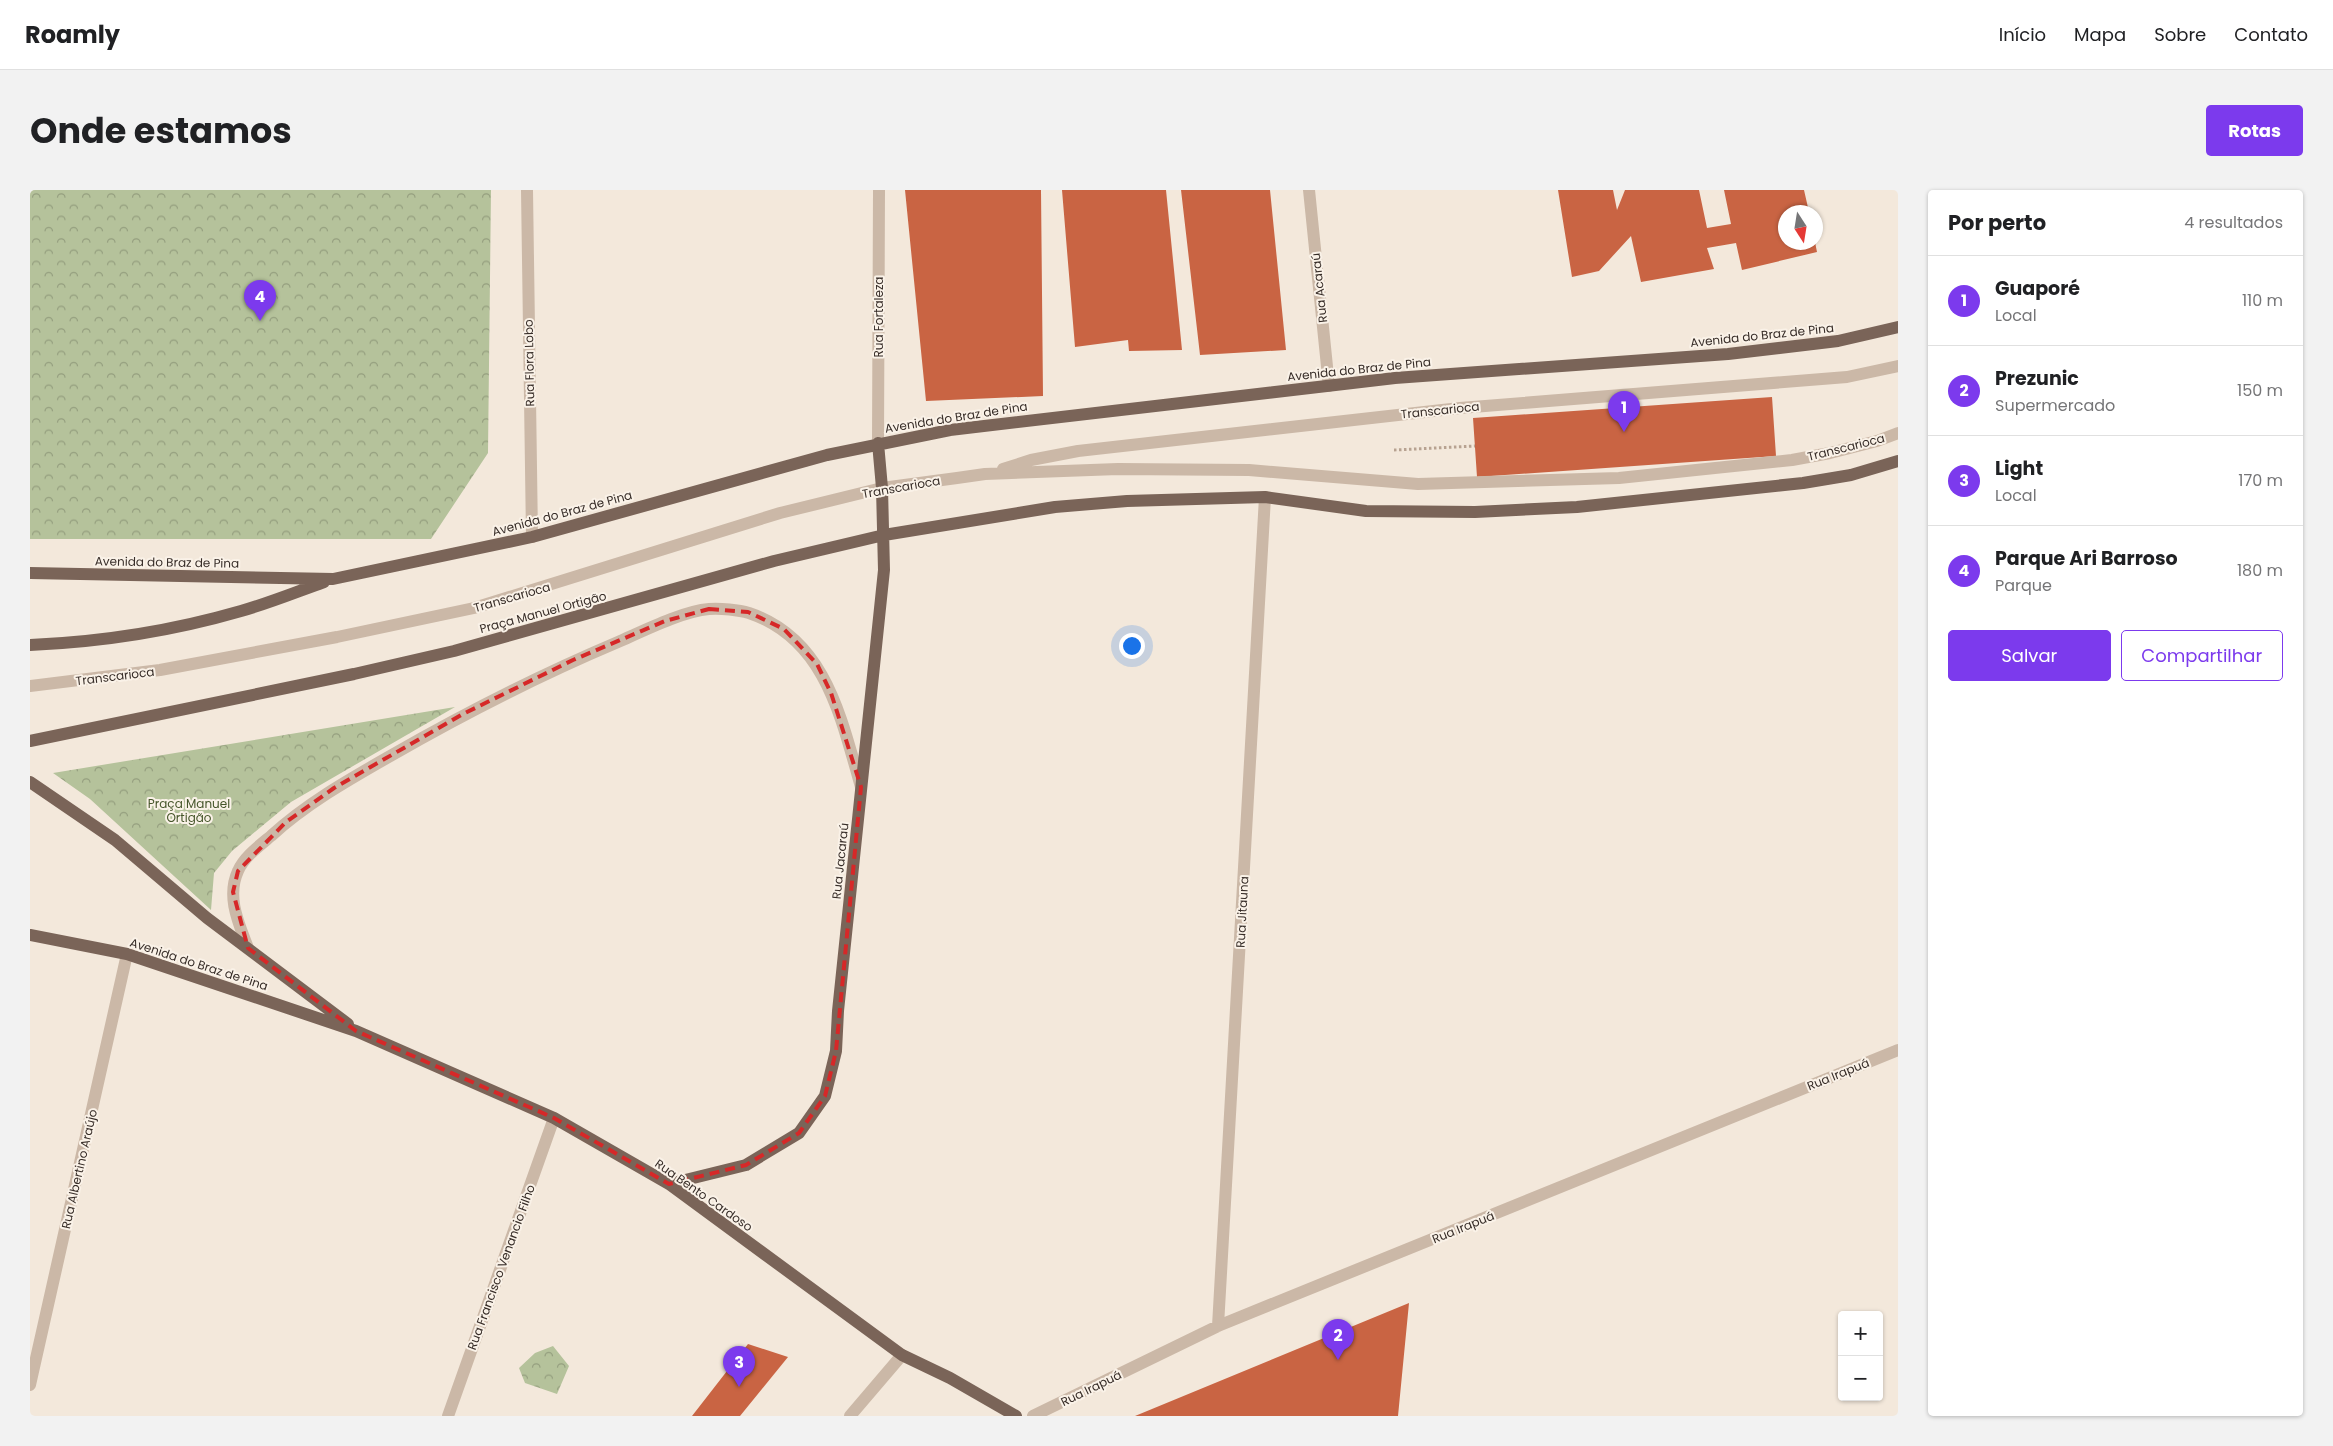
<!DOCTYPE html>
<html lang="pt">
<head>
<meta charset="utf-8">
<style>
  body { margin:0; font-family:Poppins,sans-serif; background:#f2f2f2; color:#202124 }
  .controls { position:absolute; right:15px; bottom:15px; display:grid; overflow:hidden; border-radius:5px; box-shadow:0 1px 4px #0004 }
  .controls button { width:45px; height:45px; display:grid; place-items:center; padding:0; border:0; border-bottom:1px solid #e0e0e0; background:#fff; color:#202124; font:25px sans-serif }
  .compass { position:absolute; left:1748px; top:15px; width:45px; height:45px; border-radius:50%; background:#fff; box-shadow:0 1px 4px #0004; rotate:168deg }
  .you { position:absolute; left:1101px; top:455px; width:18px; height:18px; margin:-12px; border:4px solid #fff; border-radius:50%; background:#1a73e8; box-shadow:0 0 0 8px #1a73e833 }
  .badge { display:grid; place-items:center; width:32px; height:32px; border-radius:50%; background:#7c3aed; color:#fff; font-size:16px; font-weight:700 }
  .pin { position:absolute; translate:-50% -41px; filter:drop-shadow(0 1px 2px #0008) }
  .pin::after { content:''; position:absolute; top:26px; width:18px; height:15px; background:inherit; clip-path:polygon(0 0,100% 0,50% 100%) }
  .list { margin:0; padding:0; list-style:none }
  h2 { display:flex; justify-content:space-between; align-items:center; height:65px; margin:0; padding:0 20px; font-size:21px }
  h2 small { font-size:16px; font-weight:400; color:#757577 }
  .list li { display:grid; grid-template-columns:32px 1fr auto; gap:15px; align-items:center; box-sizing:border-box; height:90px; padding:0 20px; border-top:1px solid #e0e0e0 }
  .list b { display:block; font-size:19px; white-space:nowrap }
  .list p { margin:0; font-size:16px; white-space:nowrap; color:#757577 }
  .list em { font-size:16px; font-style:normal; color:#757577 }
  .actions { display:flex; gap:10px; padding:15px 20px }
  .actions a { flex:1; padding:11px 0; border:1px solid #7c3aed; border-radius:5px; text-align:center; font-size:18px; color:#7c3aed }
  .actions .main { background:#7c3aed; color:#fff }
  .map { position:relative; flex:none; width:1868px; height:1226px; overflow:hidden; border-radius:5px }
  header { display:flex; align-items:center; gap:30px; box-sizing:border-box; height:70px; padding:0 25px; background:#fff; border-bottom:1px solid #e0e0e0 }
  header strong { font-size:24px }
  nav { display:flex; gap:28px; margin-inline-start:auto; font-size:18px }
  .intro { display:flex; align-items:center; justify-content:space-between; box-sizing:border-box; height:120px; padding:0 30px }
  h1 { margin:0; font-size:35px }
  .button { padding:12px 22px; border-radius:5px; background:#7c3aed; color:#fff; font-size:18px; font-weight:700 }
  main { display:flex; gap:30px; padding:0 30px }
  aside { flex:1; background:#fff; border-radius:5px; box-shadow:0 1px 4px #0004 }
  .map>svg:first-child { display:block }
  .forest { fill:url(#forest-crowns) }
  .building { fill:#c96443 }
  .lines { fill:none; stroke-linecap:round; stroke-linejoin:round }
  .path { stroke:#b7a291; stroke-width:3; stroke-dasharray:2.5 2.5; stroke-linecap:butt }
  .minor { stroke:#cbb8a7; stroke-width:12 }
  .major { stroke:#7a6458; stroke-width:12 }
  .marked { fill:none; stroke:#d62828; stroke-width:4; stroke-dasharray:10 6; stroke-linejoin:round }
  .labels { text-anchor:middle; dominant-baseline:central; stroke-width:4; stroke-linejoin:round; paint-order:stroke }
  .street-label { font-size:12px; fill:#372d28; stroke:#faf2e8 }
  .park-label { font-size:12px; fill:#46562b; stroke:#faf2e8 }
</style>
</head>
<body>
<header>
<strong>Roamly</strong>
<nav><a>Início</a><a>Mapa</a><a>Sobre</a><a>Contato</a></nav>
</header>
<div class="intro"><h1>Onde estamos</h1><a class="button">Rotas</a></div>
<main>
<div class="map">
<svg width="1868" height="1226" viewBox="0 0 1868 1226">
  <defs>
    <pattern id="forest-crowns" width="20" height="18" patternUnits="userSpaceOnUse" patternTransform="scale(1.25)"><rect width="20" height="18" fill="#b5c29b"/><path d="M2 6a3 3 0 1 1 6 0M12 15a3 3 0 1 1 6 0" fill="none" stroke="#949e7e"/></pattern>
  </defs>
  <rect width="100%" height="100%" fill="#f3e8db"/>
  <!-- forest -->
  <path class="forest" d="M0,0H461L458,263L401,349H0Z
    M425,517L261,612L202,661L184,683L181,720L60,609L23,583Z
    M523,1156L539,1176L527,1204L495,1193L489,1178L505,1163Z"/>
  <!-- building -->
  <path class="building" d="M875,0H1011L1013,206L896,211Z
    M1032,0H1136L1152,160L1099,161L1098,150L1045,157Z
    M1151,0H1240L1256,160L1170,165Z
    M1528,0H1583L1587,20L1595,0H1669L1677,38L1701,34L1694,0H1774L1779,22H1756V52H1785L1787,62L1712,80L1706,53L1677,58L1684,79L1611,92L1601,46L1569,81L1542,87Z
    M1742,207L1746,266L1447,287L1443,228Z
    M1379,1113L1368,1226H1105Z
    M718,1154L758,1167L710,1226H662Z"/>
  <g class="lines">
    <!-- path -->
    <path class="path" d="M1364,260L1445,256"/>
    <!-- minor -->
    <path class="minor" d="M497,0L502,347
      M1279,0L1299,196
      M848,253L849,0
      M973,279L1001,270L1048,261L1430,218L1817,187L1868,176
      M0,496L130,480L307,447L444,418L750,323L852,298L927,288L955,284L1088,279L1219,280L1388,294L1589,288L1762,270L1800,263L1847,251L1868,243
      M218,758C209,734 196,707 208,681C214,667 229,656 241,646C277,613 320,589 362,565C435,523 510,485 588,452C613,441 653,421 679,419C690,418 709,420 719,423C796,449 811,528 831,597
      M1188,1136L1235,307
      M0,1195L97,764
      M418,1226L524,928
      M820,1226L872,1165
      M1003,1226L1188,1136L1868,860"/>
    <!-- major -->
    <path class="major" d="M0,383L303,389L502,347L797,265L920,240L1365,188L1698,164L1808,151L1868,137
      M0,455C71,452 142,441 211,421C239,413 266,402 294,392
      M0,551L324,484L424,461L744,371L854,345L1025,317L1097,311L1235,307L1336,321L1445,322L1547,317L1773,293L1821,285L1868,271
      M0,592L85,650L177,728L318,834
      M0,745L97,764L326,841L524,928L639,994L872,1165L920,1188L986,1226
      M639,994L716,975L769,943L795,906L806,861L808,821L854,380L852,298L848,253"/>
  </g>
  <!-- marked area -->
  <path class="marked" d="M679,419L718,422L754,439L787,474L801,503L831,597L806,861L795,906L769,943L716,975L639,994L524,928L326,841L218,758L203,702L208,681L256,632L304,598L433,524L543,470L635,431Z"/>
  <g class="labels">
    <!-- street labels -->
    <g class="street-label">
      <text transform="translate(1289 98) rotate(-96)">Rua Acaraú</text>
      <text transform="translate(848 127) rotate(-90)">Rua Fortaleza</text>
      <text transform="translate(1732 145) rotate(-6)">Avenida do Braz de Pina</text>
      <text transform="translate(499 173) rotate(-91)">Rua Flora Lobo</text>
      <text transform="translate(1329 179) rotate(-6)">Avenida do Braz de Pina</text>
      <text transform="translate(1410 220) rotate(-6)">Transcarioca</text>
      <text transform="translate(926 227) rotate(-9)">Avenida do Braz de Pina</text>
      <text transform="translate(1816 257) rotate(-14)">Transcarioca</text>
      <text transform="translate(871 297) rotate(-10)">Transcarioca</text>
      <text transform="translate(532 323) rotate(-15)">Avenida do Braz de Pina</text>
      <text transform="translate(137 372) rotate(1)">Avenida do Braz de Pina</text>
      <text transform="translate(482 407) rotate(-16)">Transcarioca</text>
      <text transform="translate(513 422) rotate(-15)">Praça Manuel Ortigão</text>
      <text transform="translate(85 486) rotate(-7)">Transcarioca</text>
      <text transform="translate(810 671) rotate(-84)">Rua Jacaraú</text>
      <text transform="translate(1212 722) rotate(-87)">Rua Jitauna</text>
      <text transform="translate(169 774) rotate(18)">Avenida do Braz de Pina</text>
      <text transform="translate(1808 884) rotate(-22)">Rua Irapuá</text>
      <text transform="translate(49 979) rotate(-77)">Rua Albertino Araújo</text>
      <text transform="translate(674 1005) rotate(35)">Rua Bento Cardoso</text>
      <text transform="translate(1433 1037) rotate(-22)">Rua Irapuá</text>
      <text transform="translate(471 1077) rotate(-70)">Rua Francisco Venancio Filho</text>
      <text transform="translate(1061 1198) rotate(-26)">Rua Irapuá</text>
    </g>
    <!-- park labels -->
    <g class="park-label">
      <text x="159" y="613">Praça Manuel<tspan x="159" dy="14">Ortigão</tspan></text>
    </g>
  </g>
</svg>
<div class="controls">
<button>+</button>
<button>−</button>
</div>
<svg class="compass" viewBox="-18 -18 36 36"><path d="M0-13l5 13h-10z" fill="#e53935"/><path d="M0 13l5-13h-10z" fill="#757577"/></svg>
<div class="you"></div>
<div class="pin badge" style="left:1594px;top:242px">1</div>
<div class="pin badge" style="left:1308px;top:1170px">2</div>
<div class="pin badge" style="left:709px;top:1197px">3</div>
<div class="pin badge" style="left:230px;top:131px">4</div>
</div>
<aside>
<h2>Por perto<small>4 resultados</small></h2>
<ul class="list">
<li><span class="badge">1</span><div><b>Guaporé</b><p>Local</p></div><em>110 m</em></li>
<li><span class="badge">2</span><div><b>Prezunic</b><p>Supermercado</p></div><em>150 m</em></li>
<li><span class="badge">3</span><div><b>Light</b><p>Local</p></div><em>170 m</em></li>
<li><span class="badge">4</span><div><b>Parque Ari Barroso</b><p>Parque</p></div><em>180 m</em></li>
</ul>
<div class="actions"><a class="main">Salvar</a><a>Compartilhar</a></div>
</aside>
</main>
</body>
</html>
